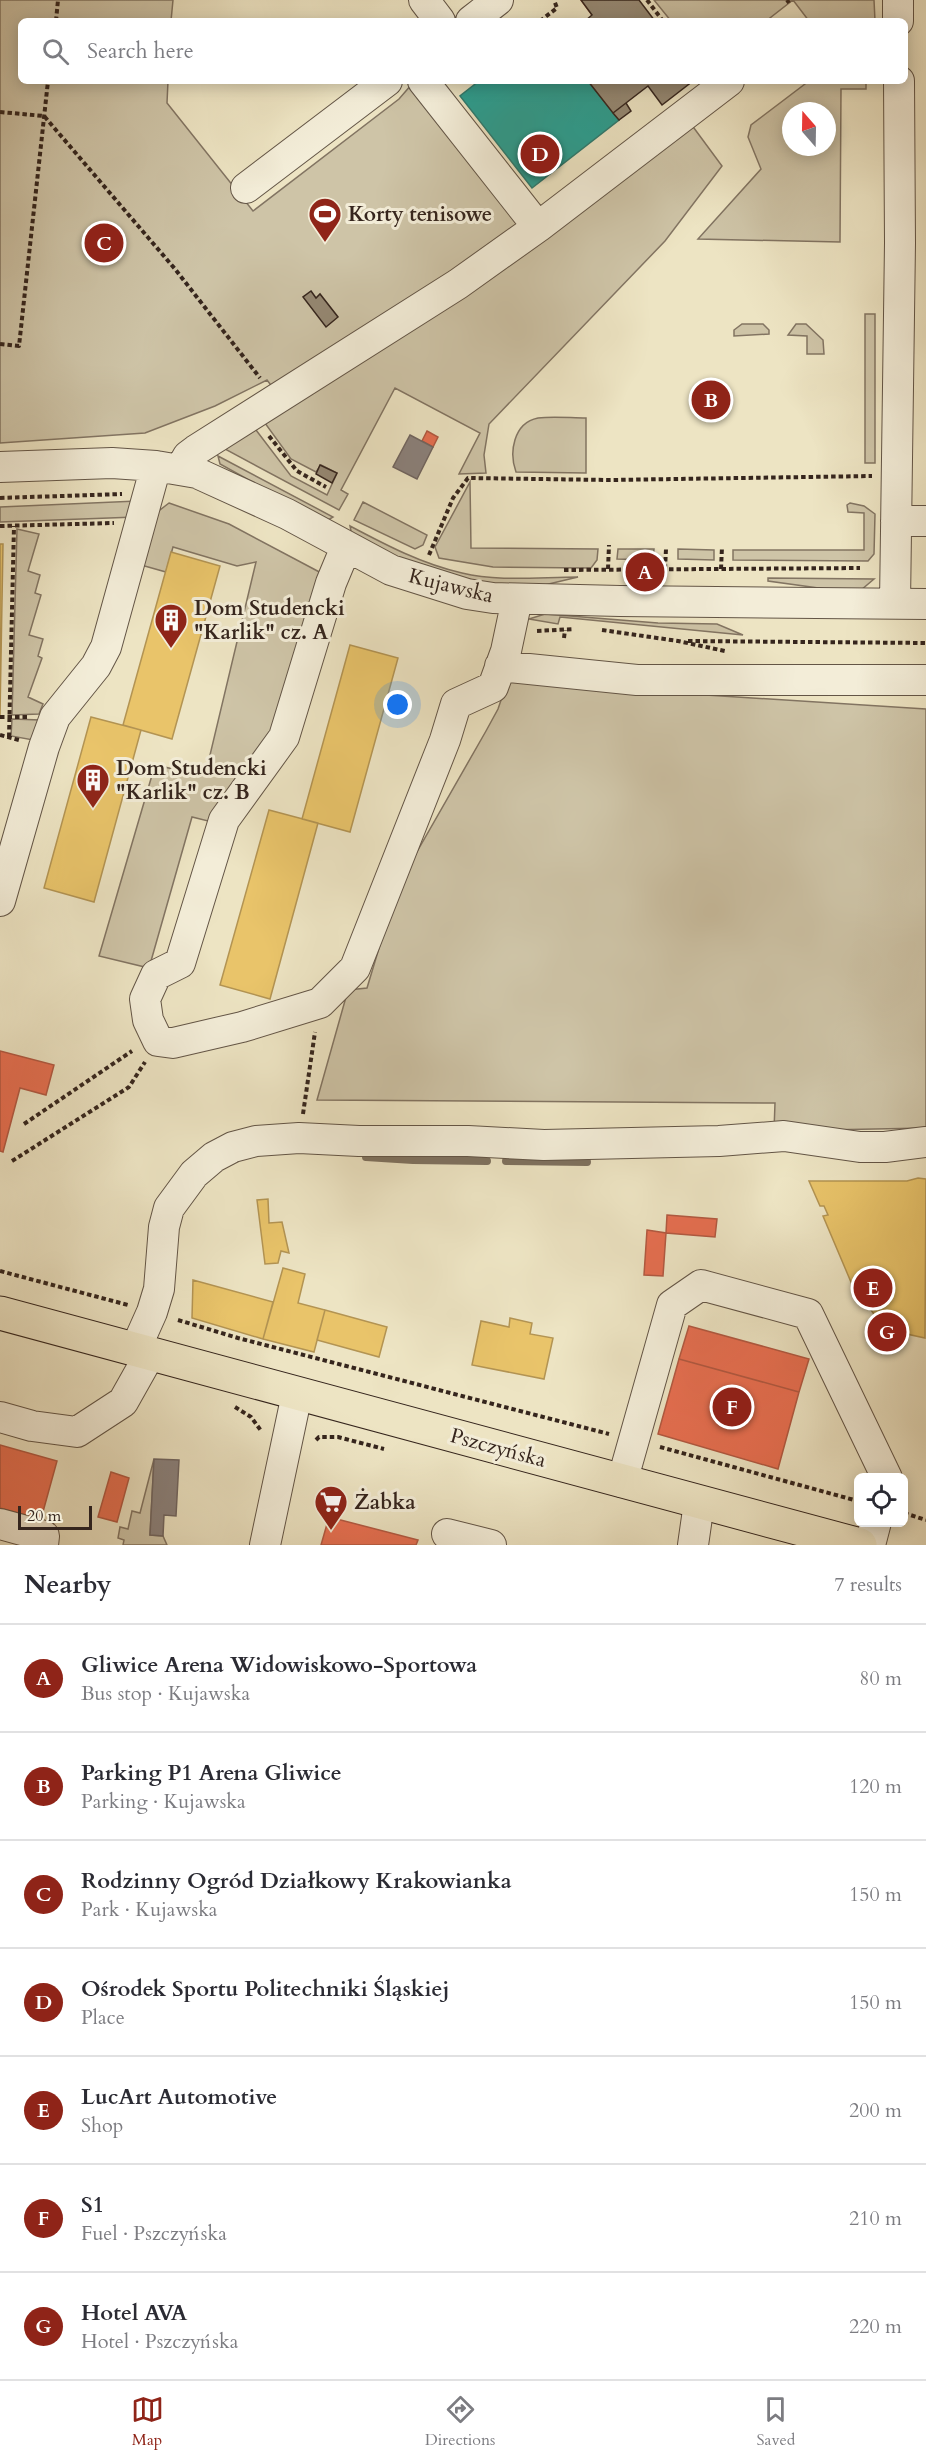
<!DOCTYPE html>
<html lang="en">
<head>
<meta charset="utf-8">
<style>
  body { margin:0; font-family:Cardo,serif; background:#f7f7f7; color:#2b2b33 }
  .controls { position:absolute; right:18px; bottom:18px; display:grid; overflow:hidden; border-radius:9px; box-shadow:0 3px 15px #0003 }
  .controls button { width:54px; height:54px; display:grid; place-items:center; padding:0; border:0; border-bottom:2px solid #e1e1e2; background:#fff; color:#2b2b33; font:30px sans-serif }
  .compass { position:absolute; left:782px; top:102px; width:54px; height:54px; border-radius:50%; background:#fff; box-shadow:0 3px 15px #0003; rotate:340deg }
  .scale { position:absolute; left:18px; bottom:15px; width:74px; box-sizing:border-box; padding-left:6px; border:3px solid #35251d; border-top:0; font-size:16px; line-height:21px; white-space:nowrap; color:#35251d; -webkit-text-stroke:4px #f3edd8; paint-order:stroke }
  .you { position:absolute; left:398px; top:705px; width:21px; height:21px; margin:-15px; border:4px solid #fff; border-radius:50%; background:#1a73e8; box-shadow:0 0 0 9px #1a73e833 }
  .badge { display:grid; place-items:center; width:39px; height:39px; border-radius:50%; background:#8f2418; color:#fff; font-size:20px; font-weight:700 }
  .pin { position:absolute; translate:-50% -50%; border:3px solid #fff; box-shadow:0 2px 6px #0006 }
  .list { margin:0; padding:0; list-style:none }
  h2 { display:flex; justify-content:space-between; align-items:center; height:78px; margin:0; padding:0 24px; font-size:26px }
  h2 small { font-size:20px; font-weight:400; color:#7c7c81 }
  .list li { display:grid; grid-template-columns:39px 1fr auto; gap:18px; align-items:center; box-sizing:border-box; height:108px; padding:0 24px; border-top:2px solid #e1e1e2 }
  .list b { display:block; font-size:22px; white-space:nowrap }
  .list p { margin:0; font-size:20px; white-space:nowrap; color:#7c7c81 }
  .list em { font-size:20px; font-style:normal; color:#7c7c81 }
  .icon { flex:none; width:33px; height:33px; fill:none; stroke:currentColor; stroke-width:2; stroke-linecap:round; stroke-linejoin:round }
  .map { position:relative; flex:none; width:926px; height:1545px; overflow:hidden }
  .search { position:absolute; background:#fff; box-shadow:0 3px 15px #0003; left:18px; right:18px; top:18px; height:66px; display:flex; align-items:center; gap:15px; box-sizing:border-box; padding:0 21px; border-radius:9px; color:#7c7c81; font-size:22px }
  .sheet { height:834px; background:#fff }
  nav { display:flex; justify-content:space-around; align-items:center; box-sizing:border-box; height:84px; border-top:2px solid #e1e1e2; background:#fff; font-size:16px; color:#7c7c81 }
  nav a { display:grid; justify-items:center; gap:3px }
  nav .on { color:#8f2418 }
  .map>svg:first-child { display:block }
  .green { fill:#cec4a7; stroke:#827462; stroke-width:1.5; fill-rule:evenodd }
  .homes { fill:#e9c46a; stroke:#b39453; stroke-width:1.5 }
  .shops { fill:#e76f51; stroke:#b25941; stroke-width:1.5 }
  .schools { fill:#2a9d8f; stroke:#2d796d; stroke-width:1.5 }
  .industry { fill:#8a817c; stroke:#706560; stroke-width:1.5 }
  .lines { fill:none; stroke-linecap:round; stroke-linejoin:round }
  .stream { stroke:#7e715f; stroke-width:8 }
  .building { fill:#958873; stroke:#35251d; stroke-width:1.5 }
  .minor-casing { stroke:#635546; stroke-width:32 }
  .major-casing { stroke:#35251d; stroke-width:35 }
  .path { stroke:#35251d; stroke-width:4; stroke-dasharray:4.5 3; stroke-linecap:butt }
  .minor { stroke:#f3edd8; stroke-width:30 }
  .major { stroke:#ede4c3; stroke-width:33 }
  .labels { text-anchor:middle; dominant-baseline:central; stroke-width:6; stroke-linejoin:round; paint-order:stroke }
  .poi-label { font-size:21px; font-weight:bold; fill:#35251d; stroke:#f3edd8; text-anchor:start }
  .street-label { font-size:21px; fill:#35251d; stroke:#f3edd8 }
</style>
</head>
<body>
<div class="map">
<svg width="926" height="1545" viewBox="0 0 926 1545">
  <rect width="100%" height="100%" fill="#ede4c3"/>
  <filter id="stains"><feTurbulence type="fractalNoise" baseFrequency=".00333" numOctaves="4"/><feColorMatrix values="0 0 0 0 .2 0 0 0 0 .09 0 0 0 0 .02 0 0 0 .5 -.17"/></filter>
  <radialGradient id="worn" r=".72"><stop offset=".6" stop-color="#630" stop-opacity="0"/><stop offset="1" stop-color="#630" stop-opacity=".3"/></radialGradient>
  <!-- green -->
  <path class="green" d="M0,0H173L171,21H21V81H168L167,103L253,211L399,99L412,84L517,221L515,231L273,388L267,380L215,406L145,433L0,443Z
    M654,0H874L875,21H809L793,0L766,21H671Z
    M809,81H866V89H841L840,242L698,239L761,169L748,137L751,125ZM791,111H827V147H791Z
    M691,124L722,166L665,241L489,424L484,455L486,473L459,474L480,433L395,388L341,490L348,494L339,510L223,448L247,429L256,430L291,476L327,495L337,473L321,465L316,472L291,459L262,419Z
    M865,314H875V463H865Z
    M742,324H763L769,330V334L734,336V330Z
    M796,324H806L823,340L824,354H807V336L788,335Z
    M586,418V473L516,472C509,453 513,423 538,418C553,416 571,418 586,418Z
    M218,456L333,517L325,522L220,464Z
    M470,482L471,548L598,549L597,560L591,568L493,567L439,558L435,547Z
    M137,501L136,517L0,522V507Z
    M363,502L427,535L423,545L415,549L354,520Z
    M169,503L229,524L325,575L278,735L208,821L192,817L149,968L99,956L155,765L205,776L256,562L237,566L173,547L166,572L141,565L156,513Z
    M850,503L864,506L875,514L874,554L868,561L733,560V550H864V513L848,512L847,505Z
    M350,526C386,545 422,564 462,573C498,582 540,577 578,577L532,588L499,586L424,569L352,536Z
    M17,529L39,534L28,571L40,575L35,593L41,595L29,635L43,639L38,656L42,658L28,697L43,704L39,714L12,715Z
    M618,549H654L653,560L617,559Z
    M678,549L714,550V560L678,559Z
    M768,578L874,579L861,590H833L768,581Z
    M545,614L658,623L717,624L743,635L560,617L558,624L529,619Z
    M508,680L643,691L926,709V1128L774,1131L775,1103L317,1100L348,990L367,988L398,885L486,731L498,709Z
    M12,719L40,720L33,740L11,736Z
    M154,1459L150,1535L163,1536L167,1545H123L124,1540L118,1538L120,1527L128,1529L132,1511L140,1513Z"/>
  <!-- homes -->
  <path class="homes" d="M0,544H3L0,715Z
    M171,552L220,566L172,739L123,725Z
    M350,645L398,658L350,832L302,819Z
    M91,717L141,730L94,902L44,888Z
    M269,810L318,823L270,999L220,985Z
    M918,1178L926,1179L925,1338L893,1331L877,1319L864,1299L859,1301L823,1216L828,1215L824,1206H820L809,1181H907Z
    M268,1199L269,1223L282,1222L289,1253L281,1251L278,1263L265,1264L257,1200Z
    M283,1268L305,1274L298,1303L325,1310L314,1352L263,1339Z
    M193,1280L273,1302L263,1339L192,1318Z
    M325,1310L387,1327L379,1357L317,1340Z
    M510,1318L532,1323L530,1334L553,1338L544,1379L472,1365L481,1321L509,1327Z"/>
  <!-- shops -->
  <path class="shops" d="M581,0H613L592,15Z
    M427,431L438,437L433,447L422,441Z
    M0,1051L54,1065L46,1095L20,1088L3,1152L0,1151Z
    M667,1215L717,1219L715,1237L666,1233Z
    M647,1230L666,1233L663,1276L644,1275Z
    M689,1326L809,1359L799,1392L679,1359Z
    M679,1359L799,1392L778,1469L658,1434Z
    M0,1445L57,1461L41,1519L0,1508Z
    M111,1472L129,1478L117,1522L98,1517Z
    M329,1517L418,1540L416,1545H321Z"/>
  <!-- schools -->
  <path class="schools" d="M479,81H588L619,120L532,188L460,96Z"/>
  <!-- industry -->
  <path class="industry" d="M410,435L433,447L417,479L393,467Z
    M154,1459L179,1460L176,1516L164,1515L163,1536L150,1535Z"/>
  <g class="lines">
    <!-- stream -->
    <path class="stream" d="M366,1157L413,1160L487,1161
      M506,1161L587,1162"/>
  </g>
  <!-- building -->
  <path class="building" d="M581,0H639L655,21H585L592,15Z
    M588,81H693L662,105L648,86L613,113Z
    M626,103L631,111L619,120L613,113Z
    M311,291L316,298L320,294L338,317L326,327L303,297Z
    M320,465L337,473L332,483L316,474Z"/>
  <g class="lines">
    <defs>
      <path id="minor" d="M424,0L440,21
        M898,0V21
        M471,21L498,0
        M246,188L387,81
        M538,227L729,81
        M0,467L112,463L156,466L197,473L287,514L391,570L467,594L493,598L620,601L926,604
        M180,470L188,456L196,450L458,284L538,227L423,81
        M896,521H926
        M346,547L331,583L284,737L224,820L180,963L156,975L145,999L148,1020L158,1041L173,1043L242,1027L320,1003L355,968L445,740L456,704L493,687L506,651L517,599
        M895,603L900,243L899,81
        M500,666L637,680H926
        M0,901L44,747L55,717L96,666L106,647L156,466
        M135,1350L152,1312L159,1289L164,1227L169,1208L194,1174L214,1157L233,1147L256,1141L299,1138L359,1141H468L544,1145L719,1141L784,1136L860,1147H885L926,1142
        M0,1417L32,1426L77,1432L123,1402L150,1354
        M622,1482L672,1305L701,1285L808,1314L887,1478
        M0,1524L44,1536L43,1545
        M447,1534L491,1545
        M265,1545L297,1394
        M693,1545L699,1503
        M870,1545L876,1522"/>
      <path id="major" d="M0,1313L860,1545"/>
    </defs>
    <!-- minor casing -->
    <use href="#minor" class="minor-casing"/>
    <!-- major casing -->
    <use href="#major" class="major-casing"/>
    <!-- path -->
    <path class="path" d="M647,0L663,21
      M787,0L789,3
      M56,21L58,0
      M540,21L557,8L554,0
      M0,112L44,116L175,269L260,378
      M0,344L19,346L48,81
      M269,436L297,471L326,487
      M0,498L122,494
      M0,526L114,523
      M429,555L453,498L468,478L610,480L872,476
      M608,569L609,545
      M665,569L666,549
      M721,569L722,547
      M564,570L860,568
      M602,630L678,641L725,651
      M537,631L574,629
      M564,638L565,630
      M688,641L926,643
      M0,717H27
      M0,735L19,740
      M9,737L14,526
      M303,1114L315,1032
      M24,1124L132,1051
      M12,1161L129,1087L145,1062
      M0,1271L128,1305
      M178,1320L238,1338L609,1434
      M235,1407L251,1417L262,1432
      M316,1440L319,1437H338L384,1449
      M660,1447L858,1501
      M904,1513L926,1520"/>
    <!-- minor -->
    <use href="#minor" class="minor"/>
    <!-- major -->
    <use href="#major" class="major"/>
  </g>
  <!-- icons -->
  <defs>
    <symbol id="stadium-pin" viewBox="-11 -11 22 30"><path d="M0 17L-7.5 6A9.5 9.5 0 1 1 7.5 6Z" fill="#8f2418" stroke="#f3edd8"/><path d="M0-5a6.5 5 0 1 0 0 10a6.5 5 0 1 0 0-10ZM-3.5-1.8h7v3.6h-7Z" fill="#fff"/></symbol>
    <symbol id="building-pin" viewBox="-11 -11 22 30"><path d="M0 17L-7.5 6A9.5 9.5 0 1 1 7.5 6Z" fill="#8f2418" stroke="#f3edd8"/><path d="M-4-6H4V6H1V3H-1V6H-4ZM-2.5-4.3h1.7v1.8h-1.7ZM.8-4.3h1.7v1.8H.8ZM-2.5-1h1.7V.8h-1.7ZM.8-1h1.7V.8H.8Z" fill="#fff"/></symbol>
    <symbol id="supermarket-pin" viewBox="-11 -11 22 30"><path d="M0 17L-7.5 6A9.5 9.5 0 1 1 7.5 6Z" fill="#8f2418" stroke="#f3edd8"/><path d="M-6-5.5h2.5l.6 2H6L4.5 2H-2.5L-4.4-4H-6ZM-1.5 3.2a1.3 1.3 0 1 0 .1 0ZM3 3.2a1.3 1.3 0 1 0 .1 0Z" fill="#fff"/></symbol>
  </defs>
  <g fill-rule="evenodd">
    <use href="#stadium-pin" x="306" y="195" width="38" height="52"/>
    <use href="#building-pin" x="152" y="601" width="38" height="52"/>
    <use href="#building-pin" x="74" y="761" width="38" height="52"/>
    <use href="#supermarket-pin" x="312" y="1483" width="38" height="52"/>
  </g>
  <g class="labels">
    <!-- poi labels -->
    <g class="poi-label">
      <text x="348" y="214">Korty tenisowe</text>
      <text x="194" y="608">Dom Studencki<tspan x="194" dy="24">"Karlik" cz. A</tspan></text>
      <text x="116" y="768">Dom Studencki<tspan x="116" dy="24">"Karlik" cz. B</tspan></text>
      <text x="354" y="1502">Żabka</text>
    </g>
    <!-- street labels -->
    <g class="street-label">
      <text transform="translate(451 586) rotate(14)">Kujawska</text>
      <text transform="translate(498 1448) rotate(15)">Pszczyńska</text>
    </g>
  </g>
  <rect width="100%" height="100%" filter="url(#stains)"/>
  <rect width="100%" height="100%" fill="url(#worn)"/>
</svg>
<div class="controls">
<button><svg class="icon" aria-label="locate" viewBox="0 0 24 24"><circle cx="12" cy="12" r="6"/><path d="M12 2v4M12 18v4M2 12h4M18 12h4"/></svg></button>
</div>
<svg class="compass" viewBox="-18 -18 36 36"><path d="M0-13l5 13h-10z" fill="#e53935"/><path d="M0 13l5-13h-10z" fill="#7c7c81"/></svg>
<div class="scale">20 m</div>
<div class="you"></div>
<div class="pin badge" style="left:645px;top:572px">A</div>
<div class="pin badge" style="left:711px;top:400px">B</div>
<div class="pin badge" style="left:104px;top:243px">C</div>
<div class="pin badge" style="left:540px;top:154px">D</div>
<div class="pin badge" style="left:873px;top:1288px">E</div>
<div class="pin badge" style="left:732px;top:1407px">F</div>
<div class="pin badge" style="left:887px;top:1332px">G</div>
<div class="search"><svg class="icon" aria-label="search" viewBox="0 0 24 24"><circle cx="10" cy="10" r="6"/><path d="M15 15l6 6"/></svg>Search here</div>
</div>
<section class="sheet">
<h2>Nearby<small>7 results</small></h2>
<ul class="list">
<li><span class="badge">A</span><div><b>Gliwice Arena Widowiskowo-Sportowa</b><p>Bus stop · Kujawska</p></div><em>80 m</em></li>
<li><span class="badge">B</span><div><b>Parking P1 Arena Gliwice</b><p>Parking · Kujawska</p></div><em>120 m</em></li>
<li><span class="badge">C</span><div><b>Rodzinny Ogród Działkowy Krakowianka</b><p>Park · Kujawska</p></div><em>150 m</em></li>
<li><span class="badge">D</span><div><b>Ośrodek Sportu Politechniki Śląskiej</b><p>Place</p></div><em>150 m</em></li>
<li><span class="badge">E</span><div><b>LucArt Automotive</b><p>Shop</p></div><em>200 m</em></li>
<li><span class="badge">F</span><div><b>S1</b><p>Fuel · Pszczyńska</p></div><em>210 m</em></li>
<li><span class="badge">G</span><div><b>Hotel AVA</b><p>Hotel · Pszczyńska</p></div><em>220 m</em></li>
</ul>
</section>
<nav>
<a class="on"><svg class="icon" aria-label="map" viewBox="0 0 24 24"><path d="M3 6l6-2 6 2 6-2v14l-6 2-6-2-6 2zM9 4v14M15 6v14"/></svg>Map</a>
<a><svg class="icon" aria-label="directions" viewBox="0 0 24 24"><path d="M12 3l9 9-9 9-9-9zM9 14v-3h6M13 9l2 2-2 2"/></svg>Directions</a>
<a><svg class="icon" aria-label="saved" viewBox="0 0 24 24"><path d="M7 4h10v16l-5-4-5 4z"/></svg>Saved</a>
</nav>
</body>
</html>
